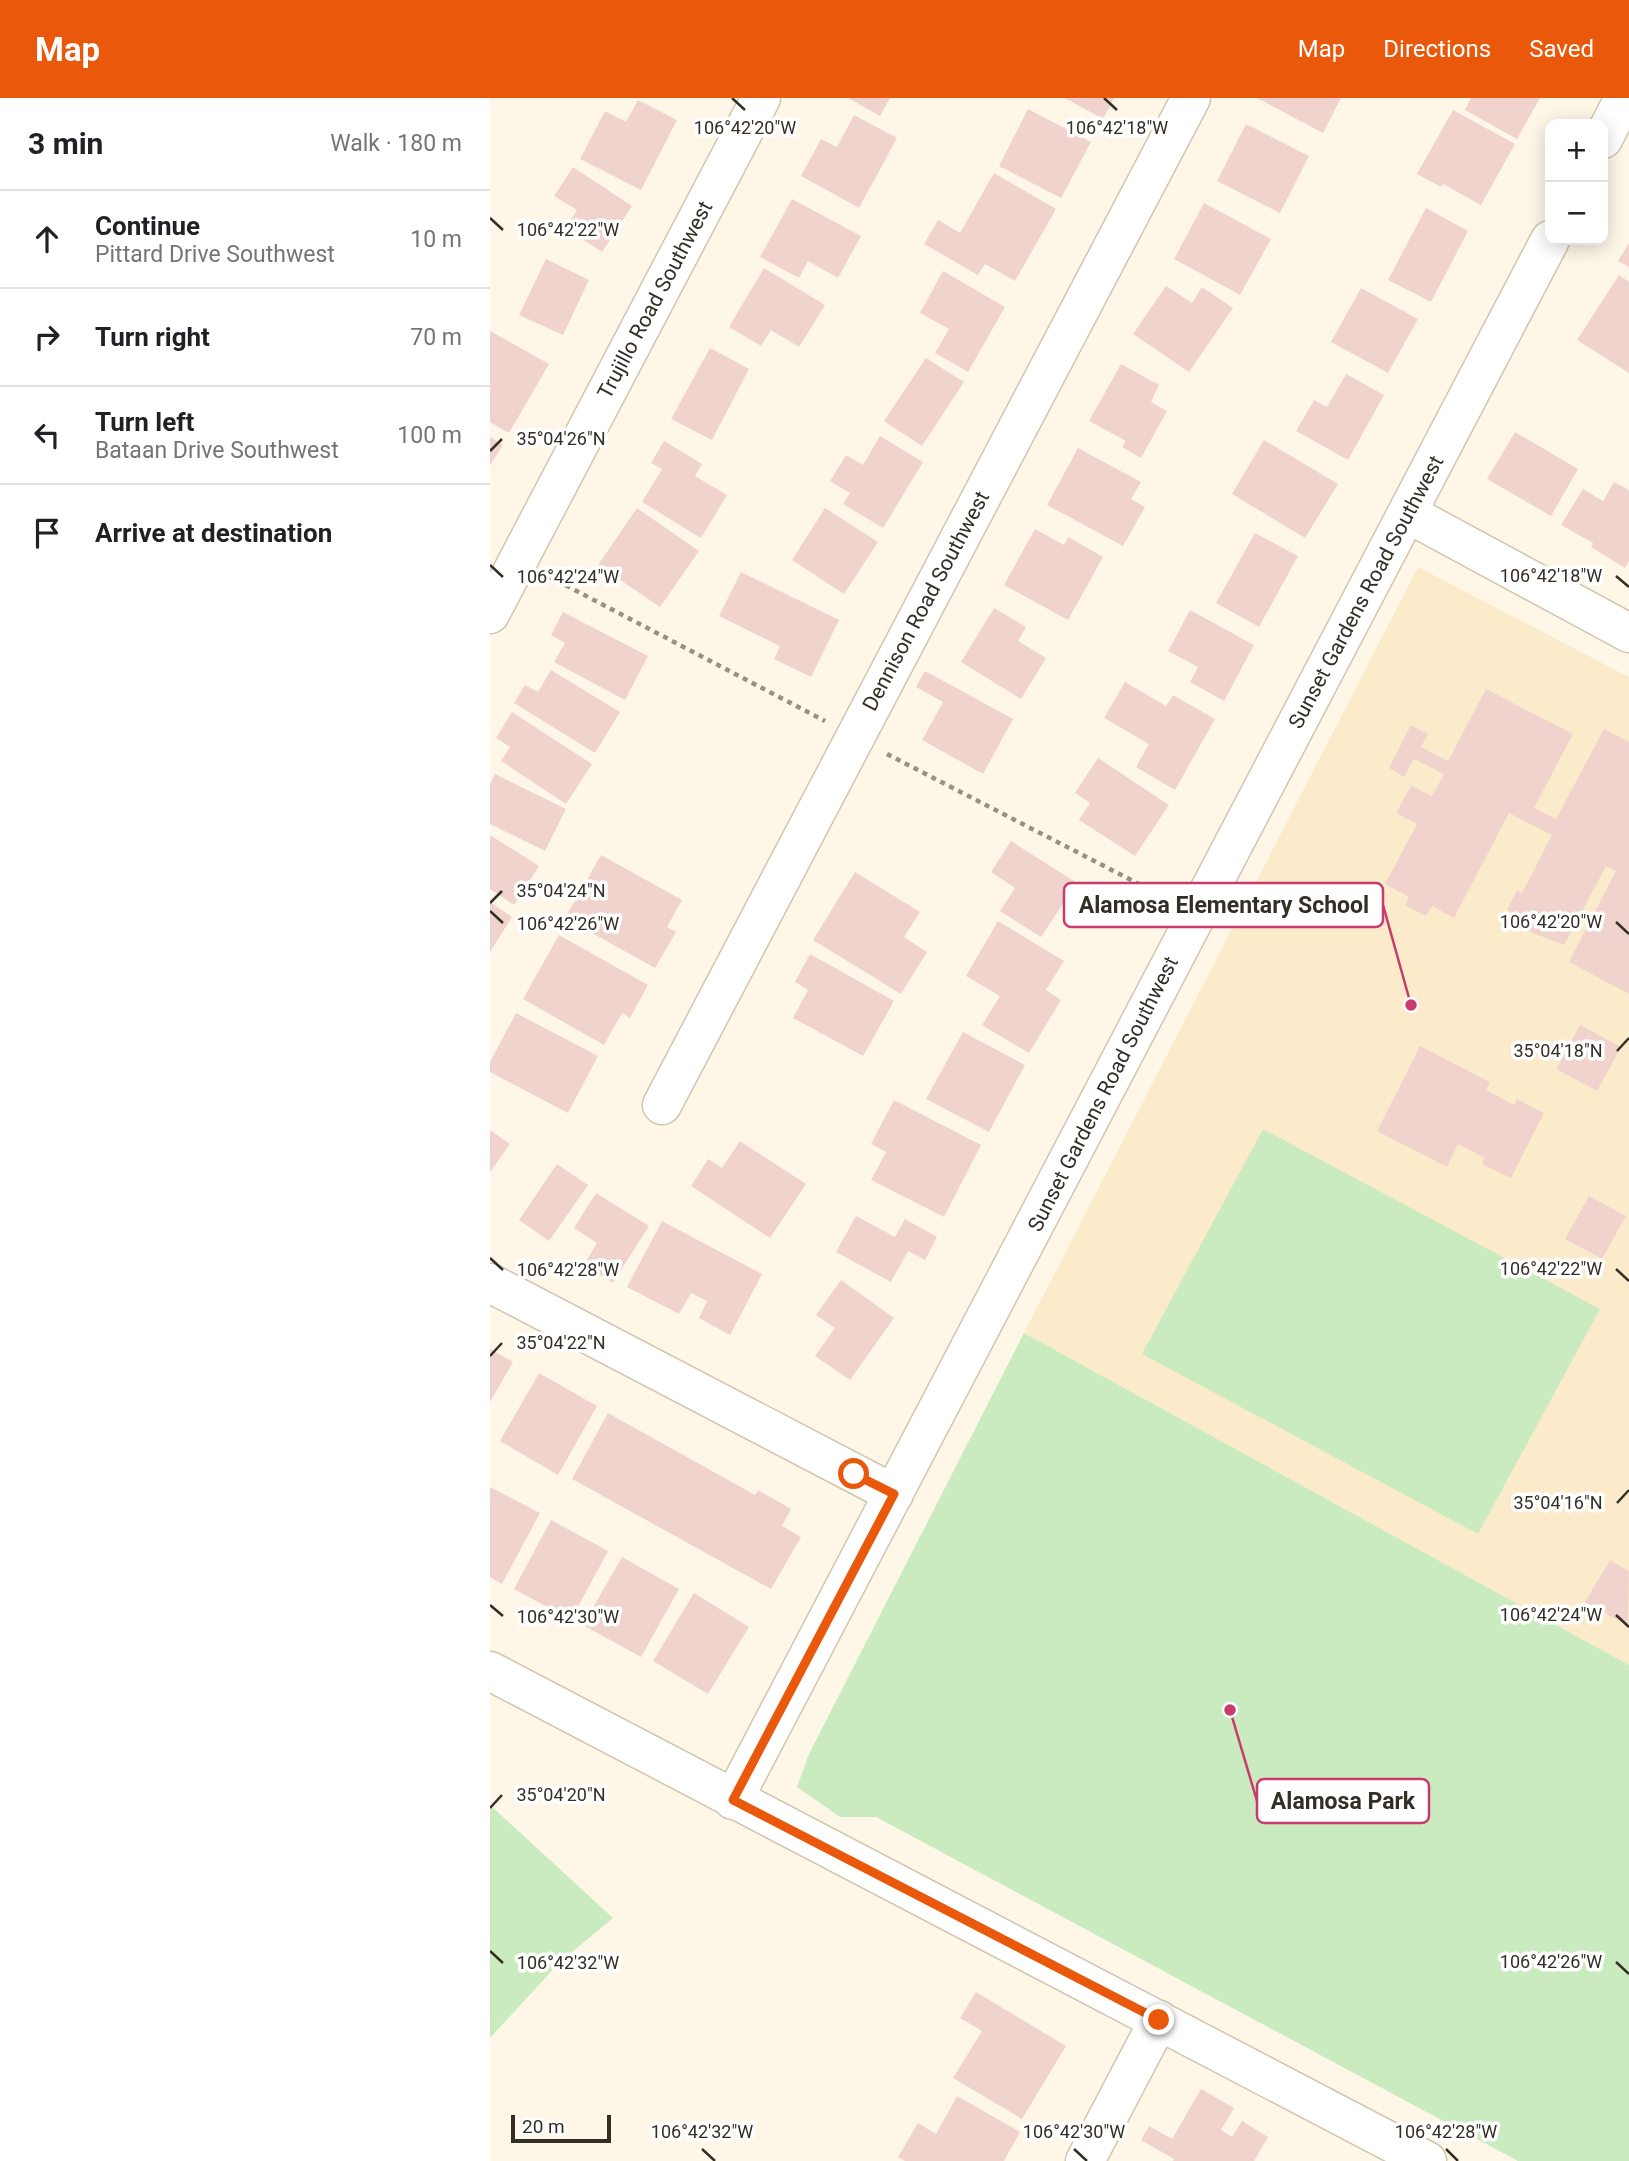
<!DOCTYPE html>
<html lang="en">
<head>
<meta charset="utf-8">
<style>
  body { margin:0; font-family:Roboto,sans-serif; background:#f6f6f6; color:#202124 }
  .controls { position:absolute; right:21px; top:21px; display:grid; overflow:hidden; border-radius:14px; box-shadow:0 4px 18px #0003 }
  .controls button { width:63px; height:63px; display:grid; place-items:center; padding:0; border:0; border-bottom:2px solid #e0e0e0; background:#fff; color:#202124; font:35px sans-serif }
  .scale { position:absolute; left:21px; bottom:18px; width:100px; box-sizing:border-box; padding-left:7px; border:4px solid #342f26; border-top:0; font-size:19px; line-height:24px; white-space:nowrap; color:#342f26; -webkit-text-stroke:5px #fff; paint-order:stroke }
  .stop { position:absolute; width:21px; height:21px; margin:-16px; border:5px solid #ea580c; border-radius:50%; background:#fff }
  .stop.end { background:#ea580c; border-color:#fff; box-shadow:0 2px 7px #0008 }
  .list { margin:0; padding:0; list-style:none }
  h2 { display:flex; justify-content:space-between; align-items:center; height:91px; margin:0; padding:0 28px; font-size:30px }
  h2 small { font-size:23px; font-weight:400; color:#757577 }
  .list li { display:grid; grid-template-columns:46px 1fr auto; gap:21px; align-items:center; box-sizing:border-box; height:98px; padding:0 28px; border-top:2px solid #e0e0e0 }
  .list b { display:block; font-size:26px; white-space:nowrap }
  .list p { margin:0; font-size:23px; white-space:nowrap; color:#757577 }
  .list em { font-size:23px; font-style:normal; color:#757577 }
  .icon { flex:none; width:38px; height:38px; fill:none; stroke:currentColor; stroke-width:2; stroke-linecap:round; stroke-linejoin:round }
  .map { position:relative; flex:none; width:1139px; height:2063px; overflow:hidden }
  header { display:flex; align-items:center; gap:42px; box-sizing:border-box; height:98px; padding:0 35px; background:#ea580c; color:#fff }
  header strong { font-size:33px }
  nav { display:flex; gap:38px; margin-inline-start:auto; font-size:24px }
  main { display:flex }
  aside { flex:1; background:#fff }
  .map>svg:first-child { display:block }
  .built { fill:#fbebcb }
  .green { fill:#caeac0 }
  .building { fill:#f1d3cd }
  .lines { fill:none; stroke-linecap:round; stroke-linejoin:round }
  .minor-casing { stroke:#d1c5ad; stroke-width:41 }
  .path { stroke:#979185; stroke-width:4.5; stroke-dasharray:5 5; stroke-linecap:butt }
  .minor { stroke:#fff; stroke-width:38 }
  .route { stroke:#ea580c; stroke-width:9 }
  .ticks { fill:none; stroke:#342f26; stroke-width:2.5 }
  .labels { text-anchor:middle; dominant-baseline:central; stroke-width:7; stroke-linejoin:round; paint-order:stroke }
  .street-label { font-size:21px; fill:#342f26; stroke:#fff }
  .ticks-label { font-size:18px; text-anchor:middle; fill:#342f26; stroke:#fff; stroke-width:7; stroke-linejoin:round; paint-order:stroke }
  .leader { fill:none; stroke:#c83b6c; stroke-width:2.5 }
  .callout-dot { fill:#c83b6c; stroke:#fff; stroke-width:2.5 }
  .callout { fill:#fff; stroke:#c83b6c; stroke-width:2.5 }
  .callout-label { font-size:23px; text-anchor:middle; font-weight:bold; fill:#342f26 }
</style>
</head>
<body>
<header>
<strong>Map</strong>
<nav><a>Map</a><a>Directions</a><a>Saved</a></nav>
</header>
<main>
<aside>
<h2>3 min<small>Walk · 180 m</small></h2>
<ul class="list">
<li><svg class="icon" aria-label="ahead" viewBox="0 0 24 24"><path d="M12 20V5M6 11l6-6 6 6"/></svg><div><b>Continue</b><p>Pittard Drive Southwest</p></div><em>10 m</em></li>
<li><svg class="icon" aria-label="right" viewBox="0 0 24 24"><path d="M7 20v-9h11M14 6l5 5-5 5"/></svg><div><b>Turn right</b></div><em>70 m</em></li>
<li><svg class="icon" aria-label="left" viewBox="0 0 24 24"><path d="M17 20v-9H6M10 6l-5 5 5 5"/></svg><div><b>Turn left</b><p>Bataan Drive Southwest</p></div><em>100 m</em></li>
<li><svg class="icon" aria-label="arrive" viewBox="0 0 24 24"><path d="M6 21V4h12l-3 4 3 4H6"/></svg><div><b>Arrive at destination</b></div></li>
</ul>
</aside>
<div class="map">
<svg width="1139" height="2063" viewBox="0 0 1139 2063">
  <rect width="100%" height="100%" fill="#fef7e8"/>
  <!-- built -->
  <path class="built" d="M928,469L1139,579V1567L534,1235Z"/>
  <!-- green -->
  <path class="green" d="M773,1031L1110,1211L988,1436L652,1256Z
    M534,1235L1139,1567V2063H1028L386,1719H350L307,1689L319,1656Z
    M0,1707L123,1820L69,1865L0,1940Z"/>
  <!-- building -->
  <path class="building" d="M358,0H400L390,18Z
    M575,0H624L613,21Z
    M767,0H851L833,35Z
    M981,0H1050L1027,41L975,12Z
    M148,2L187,22L151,92L90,61L115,13L136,24Z
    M538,11L601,44L571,100L509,68Z
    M963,12L1025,46L991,107L953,86L951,89L927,76Z
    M364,17L407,40L369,110L311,78L331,41L347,49Z
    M756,26L819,58L790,115L727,83Z
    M83,69L142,108L112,154L75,130L87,112L64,98Z
    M504,75L566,111L525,183L495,166L488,177L434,146L448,122L470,135Z
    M302,101L371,138L348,180L318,163L309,180L270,159Z
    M714,105L781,141L750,197L684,161Z
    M936,110L978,133L941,204L898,182Z
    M1139,145V169L1128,163Z
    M56,161L99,182L73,237L29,217Z
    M274,170L335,207L309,249L281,232L271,248L239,229Z
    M453,173L515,209L478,274L445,255L459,231L430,215Z
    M1129,177L1139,184V275L1087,242Z
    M676,188L702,205L712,189L743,210L699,274L643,236Z
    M871,190L928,221L898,275L841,244Z
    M0,233L59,266L19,335L0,324Z
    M220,250L259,271L222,342L181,321Z
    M436,260L474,284L432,348L394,323Z
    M631,266L669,287L661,304L677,313L651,360L632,349L636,343L599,323Z
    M856,276L894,297L858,362L806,333L824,302L837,309Z
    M1025,334L1088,371L1061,418L997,381Z
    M390,338L433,364L393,430L353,406L360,395L340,383L356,357L373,367Z
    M0,339L13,347L0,367Z
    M774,342L848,386L815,440L742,396Z
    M174,343L212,366L205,378L237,397L211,440L152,404L172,371L161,365Z
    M588,350L651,384L641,401L655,409L633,448L557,407Z
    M1124,384L1139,392V463L1135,470L1101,449L1103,445L1071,427L1093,391L1113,403Z
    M147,410L209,453L170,509L108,467Z
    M335,410L388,444L354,496L302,462Z
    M545,431L574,447L578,439L613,459L578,522L514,487Z
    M765,435L808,458L769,529L726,505Z
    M251,474L349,522L321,579L284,561L290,548L229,518Z
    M504,510L536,529L528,543L556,560L531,601L471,564Z
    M700,512L764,547L734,603L700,584L708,569L678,553Z
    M73,514L158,558L135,602L64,564L75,545L61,537Z
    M61,572L130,614L105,655L24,605L35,587L48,594Z
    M435,573L523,621L493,676L432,642L453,604L426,589Z
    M635,584L676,608L683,597L725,621L685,692L646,669L659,646L614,620Z
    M996,591L1083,636L1044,710L1066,721L1114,631L1139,644V896L1079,864L1126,773L1116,768L1074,847L1033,831L1037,825L1017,812L1027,792L1032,795L1062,737L1019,715L964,820L942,808L936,818L915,807L919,799L895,786L927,726L906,715L921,688L942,698L954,676L924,661L914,679L899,670L921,627L938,636L931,649L958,663Z
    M22,614L102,666L76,706L11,663L20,649L6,640Z
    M608,660L679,707L645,758L589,722L600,705L585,695Z
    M5,676L76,711L55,753L0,726V686Z
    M0,737L49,768L24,807L0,791Z
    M521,743L587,785L551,839L510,813L525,790L501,774Z
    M111,757L192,802L177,829L186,834L165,870L75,820Z
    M365,774L430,814L414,839L437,854L411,896L323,842Z
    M0,804L22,819L0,854Z
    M508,823L574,863L556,892L571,902L539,955L492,927L510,898L476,878Z
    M69,837L158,887L140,920L132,915L114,947L33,901Z
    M320,856L404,903L373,958L303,920L318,892L305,884Z
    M26,915L108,958L78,1015L0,974V964Z
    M1090,927L1131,949L1107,993L1066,971Z
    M473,934L535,967L499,1034L436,1001Z
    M930,948L1000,984L996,992L1024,1007L1027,1001L1054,1015L1021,1080L992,1066L995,1060L968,1046L957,1069L887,1033Z
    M404,1002L491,1047L454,1119L381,1082L396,1054L381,1046Z
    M0,1032L20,1046L0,1074Z
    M250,1043L316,1086L280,1140L201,1088L218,1061L232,1070Z
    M67,1066L98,1087L59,1143L29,1122Z
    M106,1095L159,1128L123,1185L94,1167L107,1145L84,1130Z
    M1099,1098L1136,1118L1112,1161L1075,1141Z
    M366,1118L405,1139L415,1121L447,1139L435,1162L418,1153L401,1184L346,1154Z
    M172,1123L272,1176L240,1237L209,1220L217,1203L201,1195L189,1216L137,1189Z
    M351,1182L404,1220L360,1282L325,1258L345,1230L326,1217Z
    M0,1251L23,1264L0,1304Z
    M49,1275L107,1308L68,1377L10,1343Z
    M118,1315L265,1397L268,1392L301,1411L292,1428L311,1439L281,1491L82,1381Z
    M0,1389L50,1415L12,1486L0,1479Z
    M61,1422L118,1453L81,1522L24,1491Z
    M132,1459L189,1491L151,1559L93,1527Z
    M1120,1462L1139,1473L1138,1528L1095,1504Z
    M204,1495L259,1529L218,1596L163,1563Z
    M486,1894L576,1948L532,2021L463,1980L492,1933L470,1920Z
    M711,1991L744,2010L731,2032L742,2039L752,2023L778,2039L764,2063H683L684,2061L651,2042L659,2028L682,2041Z
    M467,1998L530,2034L514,2063H415L408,2059L428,2025L446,2036Z"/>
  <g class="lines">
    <defs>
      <path id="minor" d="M1113,41L1134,0
        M917,415L1139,535
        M0,516L271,0
        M172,1007L701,0
        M0,1185L404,1396
        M0,1573L937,2063
        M243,1702L1060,142
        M595,2063L669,1922"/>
    </defs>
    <!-- minor casing -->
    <use href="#minor" class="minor-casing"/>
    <!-- path -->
    <path class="path" d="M58,478L335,623
      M397,656L676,800"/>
    <!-- minor -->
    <use href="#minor" class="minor"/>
  </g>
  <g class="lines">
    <!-- route -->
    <path class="route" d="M364,1376L404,1396L243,1702L669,1922"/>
  </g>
  <!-- ticks -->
  <path class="ticks" d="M242,0L255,12M614,0L627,12M0,120L13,132M0,353L12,341M0,467L13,479M1126,478L1139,489M0,805L12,793M0,813L13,825M1126,824L1139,836M1127,953L1139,940M0,1160L13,1172M1126,1171L1139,1183M0,1258L12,1245M1127,1405L1139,1392M0,1507L13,1518M1126,1517L1139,1529M0,1710L12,1697M0,1853L13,1865M1126,1864L1139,1876M212,2051L225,2063M584,2051L597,2063M956,2051L968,2063"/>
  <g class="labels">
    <!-- street labels -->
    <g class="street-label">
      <text transform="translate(165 202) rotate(-62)">Trujillo Road Southwest</text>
      <text transform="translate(876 494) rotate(-62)">Sunset Gardens Road Southwest</text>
      <text transform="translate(436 503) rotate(-62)">Dennison Road Southwest</text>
      <text transform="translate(613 996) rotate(-63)">Sunset Gardens Road Southwest</text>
    </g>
  </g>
  <g class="ticks-label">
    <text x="255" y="36">106°42'20"W</text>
    <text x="627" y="36">106°42'18"W</text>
    <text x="78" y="138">106°42'22"W</text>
    <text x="71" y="347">35°04'26"N</text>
    <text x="1061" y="484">106°42'18"W</text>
    <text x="78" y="485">106°42'24"W</text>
    <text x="71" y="799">35°04'24"N</text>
    <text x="1061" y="830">106°42'20"W</text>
    <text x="78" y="832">106°42'26"W</text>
    <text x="1068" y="959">35°04'18"N</text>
    <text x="1061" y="1177">106°42'22"W</text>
    <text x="78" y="1178">106°42'28"W</text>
    <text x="71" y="1251">35°04'22"N</text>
    <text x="1068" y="1411">35°04'16"N</text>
    <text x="1061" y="1523">106°42'24"W</text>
    <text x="78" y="1525">106°42'30"W</text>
    <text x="71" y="1703">35°04'20"N</text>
    <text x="1061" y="1870">106°42'26"W</text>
    <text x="78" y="1871">106°42'32"W</text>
    <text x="212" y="2040">106°42'32"W</text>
    <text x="584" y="2040">106°42'30"W</text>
    <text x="956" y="2040">106°42'28"W</text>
  </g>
  <!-- callouts -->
  <path class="leader" d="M921 907L893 807M740 1612L767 1703"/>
  <g class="callout-dot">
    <circle cx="921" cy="907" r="7"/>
    <circle cx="740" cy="1612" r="7"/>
  </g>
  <g class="callout">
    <rect x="574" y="785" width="319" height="44" rx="7"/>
    <rect x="767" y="1681" width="172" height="44" rx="7"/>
  </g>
  <g class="callout-label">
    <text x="734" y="815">Alamosa Elementary School</text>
    <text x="853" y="1711">Alamosa Park</text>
  </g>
</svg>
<div class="controls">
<button>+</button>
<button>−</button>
</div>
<div class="scale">20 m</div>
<div class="stop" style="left:364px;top:1376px"></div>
<div class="stop end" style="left:669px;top:1922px"></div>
</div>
</main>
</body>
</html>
